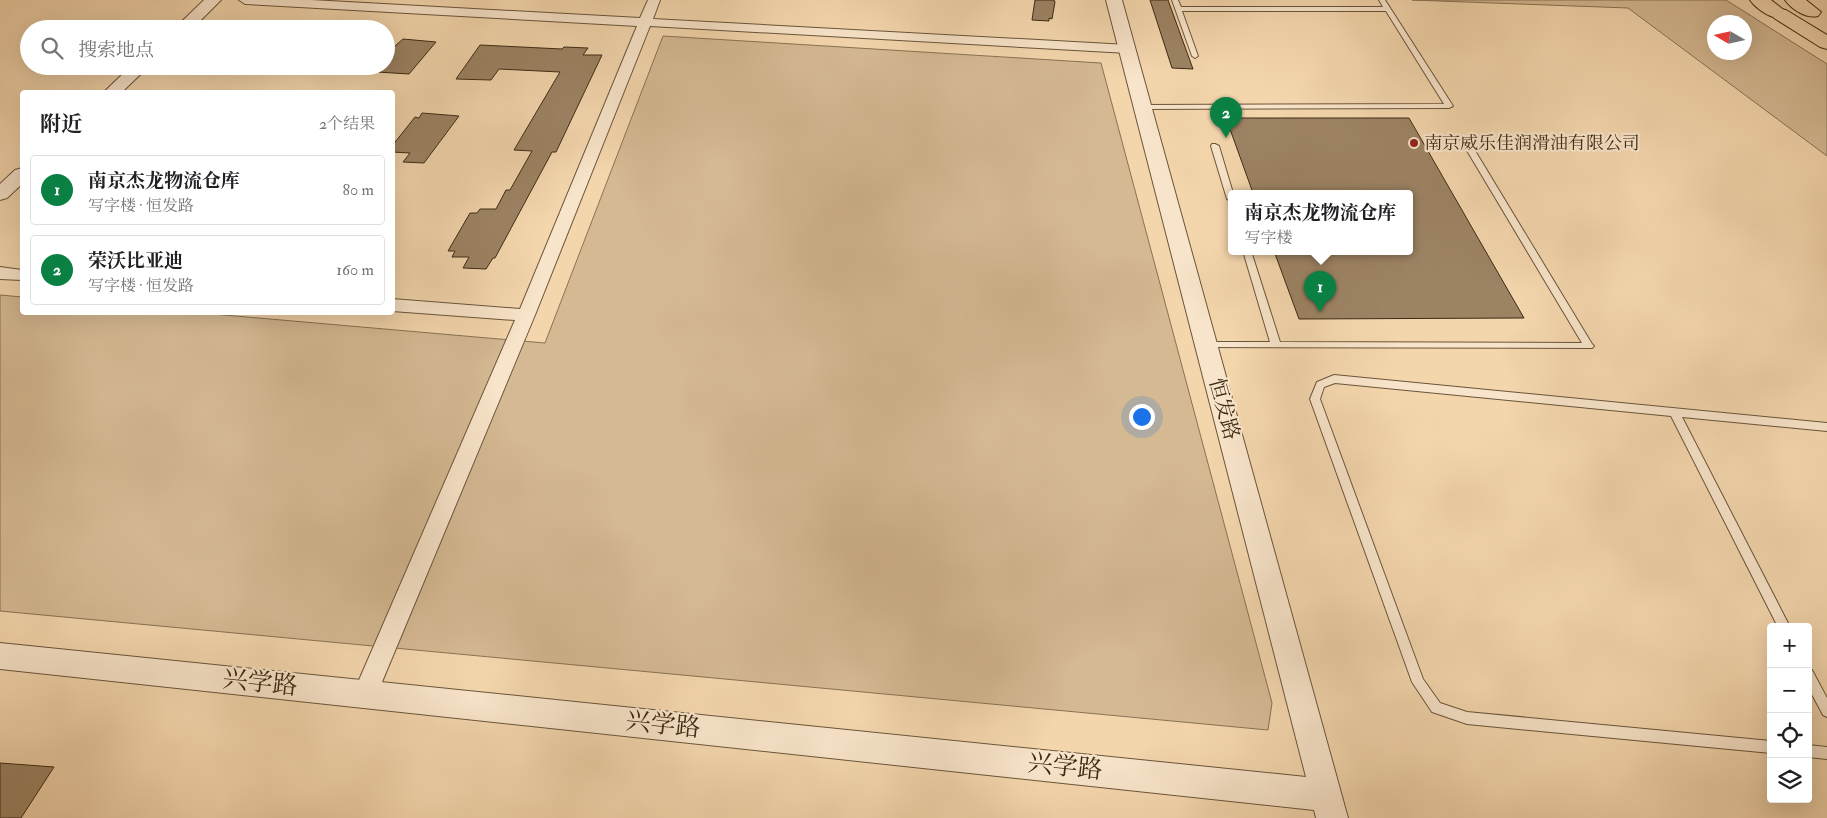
<!DOCTYPE html>
<html lang="zh">
<head>
<meta charset="utf-8">
<style>
  body { margin:0; font-family:"IM FELL Double Pica","Noto Serif SC",serif; background:#f2f2f2; color:#202124 }
  .controls { position:absolute; right:15px; bottom:15px; display:grid; overflow:hidden; border-radius:5px; box-shadow:0 5px 20px #0002 }
  .controls button { width:45px; height:45px; display:grid; place-items:center; padding:0; border:0; border-bottom:1px solid #e0e0e0; background:#fff; color:#202124; font:25px sans-serif }
  .compass { position:absolute; left:1707px; top:15px; width:45px; height:45px; border-radius:50%; background:#fff; box-shadow:0 5px 20px #0002; rotate:279deg }
  .you { position:absolute; left:1141px; top:416px; width:18px; height:18px; margin:-12px; border:4px solid #fff; border-radius:50%; background:#1a73e8; box-shadow:0 0 0 8px #1a73e833 }
  .badge { display:grid; place-items:center; width:32px; height:32px; border-radius:50%; background:#0b8043; color:#fff; font-size:16px; font-weight:700 }
  .pin { position:absolute; translate:-50% -41px; filter:drop-shadow(0 1px 2px #0008) }
  .pin::after { content:''; position:absolute; top:26px; width:18px; height:15px; background:inherit; clip-path:polygon(0 0,100% 0,50% 100%) }
  .popup { position:absolute; left:1228px; top:190px; width:185px; height:65px; box-sizing:border-box; display:grid; place-content:center; border-radius:5px; background:#fff; filter:drop-shadow(0 1px 4px #0005); font-size:16px; white-space:nowrap; color:#757577 }
  .popup b { font-size:19px; color:#202124 }
  .popup::after { content:''; position:absolute; left:50%; top:100%; margin-left:-10px; border:10px solid transparent; border-top-color:#fff }
  .list { margin:0; padding:0; list-style:none }
  h2 { display:flex; justify-content:space-between; align-items:center; height:65px; margin:0; padding:0 20px; font-size:21px }
  h2 small { font-size:16px; font-weight:400; color:#757577 }
  .list li { display:grid; grid-template-columns:32px 1fr auto; gap:15px; align-items:center; box-sizing:border-box; height:70px; margin:0 10px 10px; padding:0 10px; border:1px solid #e0e0e0; border-radius:5px }
  .list b { display:block; font-size:19px; white-space:nowrap }
  .list p { margin:0; font-size:16px; white-space:nowrap; color:#757577 }
  .list em { font-size:16px; font-style:normal; color:#757577 }
  .icon { flex:none; width:28px; height:28px; fill:none; stroke:currentColor; stroke-width:2; stroke-linecap:round; stroke-linejoin:round }
  .map { position:relative; flex:none; width:1827px; height:818px; overflow:hidden }
  .search { position:absolute; background:#fff; box-shadow:0 5px 20px #0002; left:20px; top:20px; width:375px; height:55px; display:flex; align-items:center; gap:12px; box-sizing:border-box; padding:0 18px; border-radius:28px; color:#757577; font-size:19px }
  .panel { position:absolute; background:#fff; box-shadow:0 5px 20px #0002; left:20px; top:90px; width:375px; height:225px; border-radius:5px }
  .map>svg:first-child { display:block }
  .green { fill:#d5b993; stroke:#887254; fill-rule:evenodd }
  .building { fill:#9c8364; stroke:#3c2a14 }
  .lines { fill:none; stroke-linecap:round; stroke-linejoin:round }
  .service-casing { stroke:#6a553a; stroke-width:2 }
  .minor-casing { stroke:#6a553a; stroke-width:2 }
  .tertiary-casing { stroke:#6a553a; stroke-width:2 }
  .primary-casing { stroke:#3c2a14; stroke-width:2 }
  .trunk-casing { stroke:#3c2a14; stroke-width:2 }
  .service { fill:#f8e4ca; fill-rule:evenodd }
  .minor { fill:#f8e4ca; fill-rule:evenodd }
  .tertiary { fill:#f8e4ca; fill-rule:evenodd }
  .primary { fill:#f4d6ad; fill-rule:evenodd }
  .trunk { fill:#f4d6ad; fill-rule:evenodd }
  .poi-dot { fill:#8f2418; stroke:#f8e4ca; stroke-width:2 }
  .labels { text-anchor:middle; dominant-baseline:central; stroke-width:4.5; stroke-linejoin:round; paint-order:stroke }
  .far-poi-label { font-size:18px; fill:#3c2a14; stroke:#f8e4ca; text-anchor:start }
  .street-label { font-size:21px; fill:#3c2a14; stroke:#f8e4ca }
  .near-street-label { font-size:25px; fill:#3c2a14; stroke:#f8e4ca }
</style>
</head>
<body>
<div class="map">
<svg width="1827" height="818" viewBox="0 0 1827 818">
  <rect width="100%" height="100%" fill="#f4d6ad"/>
  <filter id="stains"><feTurbulence type="fractalNoise" baseFrequency=".004" numOctaves="4"/><feColorMatrix values="0 0 0 0 .2 0 0 0 0 .09 0 0 0 0 .02 0 0 0 .5 -.17"/></filter>
  <radialGradient id="worn" r=".72"><stop offset=".6" stop-color="#630" stop-opacity="0"/><stop offset="1" stop-color="#630" stop-opacity=".3"/></radialGradient>
  <!-- green -->
  <path class="green" d="M1412,0H1726L1827,64V156L1628,8ZM1714,22H1744V52H1714Z
    M663,36L1101,63L1272,703L1268,730L0,611V295L22,297V312L201,313L545,343Z"/>
  <!-- building -->
  <path class="building" d="M1035,0H1054L1055,2L1052,19L1049,18V21L1032,20Z
    M1150,0H1168L1193,69L1172,68Z
    M403,39L436,42L409,74L377,72L379,69L373,68L375,66H386V54Z
    M480,45L562,49L564,47L588,48L583,55H602L556,152H552L495,258H493L486,269L463,268L469,257H452L455,251H448L470,213H477L480,209H496L506,190H510L532,151L514,150L560,72L499,69L491,80L456,79Z
    M422,113L459,116L424,163L403,162L410,153L392,152V146L415,117L419,118Z
    M1226,118H1409L1524,318L1299,319L1274,251H1409V193H1253Z
    M0,763L54,767L21,818H0Z"/>
  <g class="lines">
    <defs>
      <path id="service" d="M1172,0H1178L1181,7H1383L1379,0H1385L1453,106L1449,108L1141,109V105H1144L1444,104L1386,11H1182L1198,56L1195,58L1192,56Z
        M1461,137H1467L1468,139L1592,344L1594,346L1592,348L1204,347L1202,345L1207,342H1270L1243,251H1251L1280,342L1582,343L1460,139Z
        M1212,144H1215L1219,146L1233,193H1231V201L1227,199L1211,146Z
        M1334,375L1827,423V431L1682,417L1790,627H1778L1671,416L1335,383L1324,387L1320,399L1423,679L1440,703L1467,712L1771,741V753L1467,724L1432,712L1412,682L1310,399L1317,382Z
        M1808,668L1812,670L1827,698V717L1823,715L1808,687Z
        M1808,745L1827,747V759L1808,757Z"/>
      <path id="minor" d="M239,0H311L640,18L648,0H660L653,19L1128,45L1134,49L1128,53L650,26L535,315L377,694L373,702L365,705L357,702L353,694L515,320L392,311V299L520,309L637,26L245,4Z
        M0,267L22,270V280L0,279Z"/>
      <path id="tertiary" d="M204,0H221L192,29H174Z
        M1106,0H1122L1348,818H1316L1314,810L0,669V643L1306,777Z
        M131,66H149L122,92H104Z
        M22,168V184L7,198L0,200V184L15,170Z"/>
      <path id="primary" d="M1750,0H1771L1789,14L1786,18C1774,21 1757,10 1750,0Z
        M1785,0H1806L1821,12L1818,16C1807,19 1792,10 1785,0Z"/>
      <path id="trunk" d="M1780,9L1786,10L1827,35V49L1820,47L1774,18L1771,14L1774,10Z"/>
    </defs>
    <!-- service casing -->
    <use href="#service" class="service-casing"/>
    <!-- minor casing -->
    <use href="#minor" class="minor-casing"/>
    <!-- tertiary casing -->
    <use href="#tertiary" class="tertiary-casing"/>
    <!-- primary casing -->
    <use href="#primary" class="primary-casing"/>
    <!-- trunk casing -->
    <use href="#trunk" class="trunk-casing"/>
    <!-- service -->
    <use href="#service" class="service"/>
    <!-- minor -->
    <use href="#minor" class="minor"/>
    <!-- tertiary -->
    <use href="#tertiary" class="tertiary"/>
    <!-- primary -->
    <use href="#primary" class="primary"/>
    <!-- trunk -->
    <use href="#trunk" class="trunk"/>
  </g>
  <!-- markers -->
  <circle class="poi-dot" cx="1414" cy="143" r="5"/>
  <g class="labels">
    <!-- far-poi labels -->
    <g class="far-poi-label">
      <text x="1424" y="143">南京威乐佳润滑油有限公司</text>
    </g>
    <!-- street labels -->
    <g class="street-label">
      <text transform="translate(1224 409) rotate(75)">恒发路</text>
    </g>
    <!-- near-street labels -->
    <g class="near-street-label">
      <text transform="translate(260 683) rotate(6)">兴学路</text>
      <text transform="translate(663 725) rotate(6)">兴学路</text>
      <text transform="translate(1065 767) rotate(6)">兴学路</text>
    </g>
  </g>
  <rect width="100%" height="100%" filter="url(#stains)"/>
  <rect width="100%" height="100%" fill="url(#worn)"/>
</svg>
<div class="controls">
<button>+</button>
<button>−</button>
<button><svg class="icon" aria-label="locate" viewBox="0 0 24 24"><circle cx="12" cy="12" r="6"/><path d="M12 2v4M12 18v4M2 12h4M18 12h4"/></svg></button>
<button><svg class="icon" aria-label="layers" viewBox="0 0 24 24"><path d="M12 4l9 5-9 5-9-5zM3 14l9 5 9-5"/></svg></button>
</div>
<svg class="compass" viewBox="-18 -18 36 36"><path d="M0-13l5 13h-10z" fill="#e53935"/><path d="M0 13l5-13h-10z" fill="#757577"/></svg>
<div class="you"></div>
<div class="pin badge" style="left:1320px;top:312px">1</div>
<div class="popup"><b>南京杰龙物流仓库</b>写字楼</div>
<div class="pin badge" style="left:1226px;top:138px">2</div>
<div class="search"><svg class="icon" aria-label="search" viewBox="0 0 24 24"><circle cx="10" cy="10" r="6"/><path d="M15 15l6 6"/></svg>搜索地点</div>
<section class="panel">
<h2>附近<small>2个结果</small></h2>
<ul class="list">
<li><span class="badge">1</span><div><b>南京杰龙物流仓库</b><p>写字楼 · 恒发路</p></div><em>80 m</em></li>
<li><span class="badge">2</span><div><b>荣沃比亚迪</b><p>写字楼 · 恒发路</p></div><em>160 m</em></li>
</ul>
</section>
</div>
</body>
</html>
